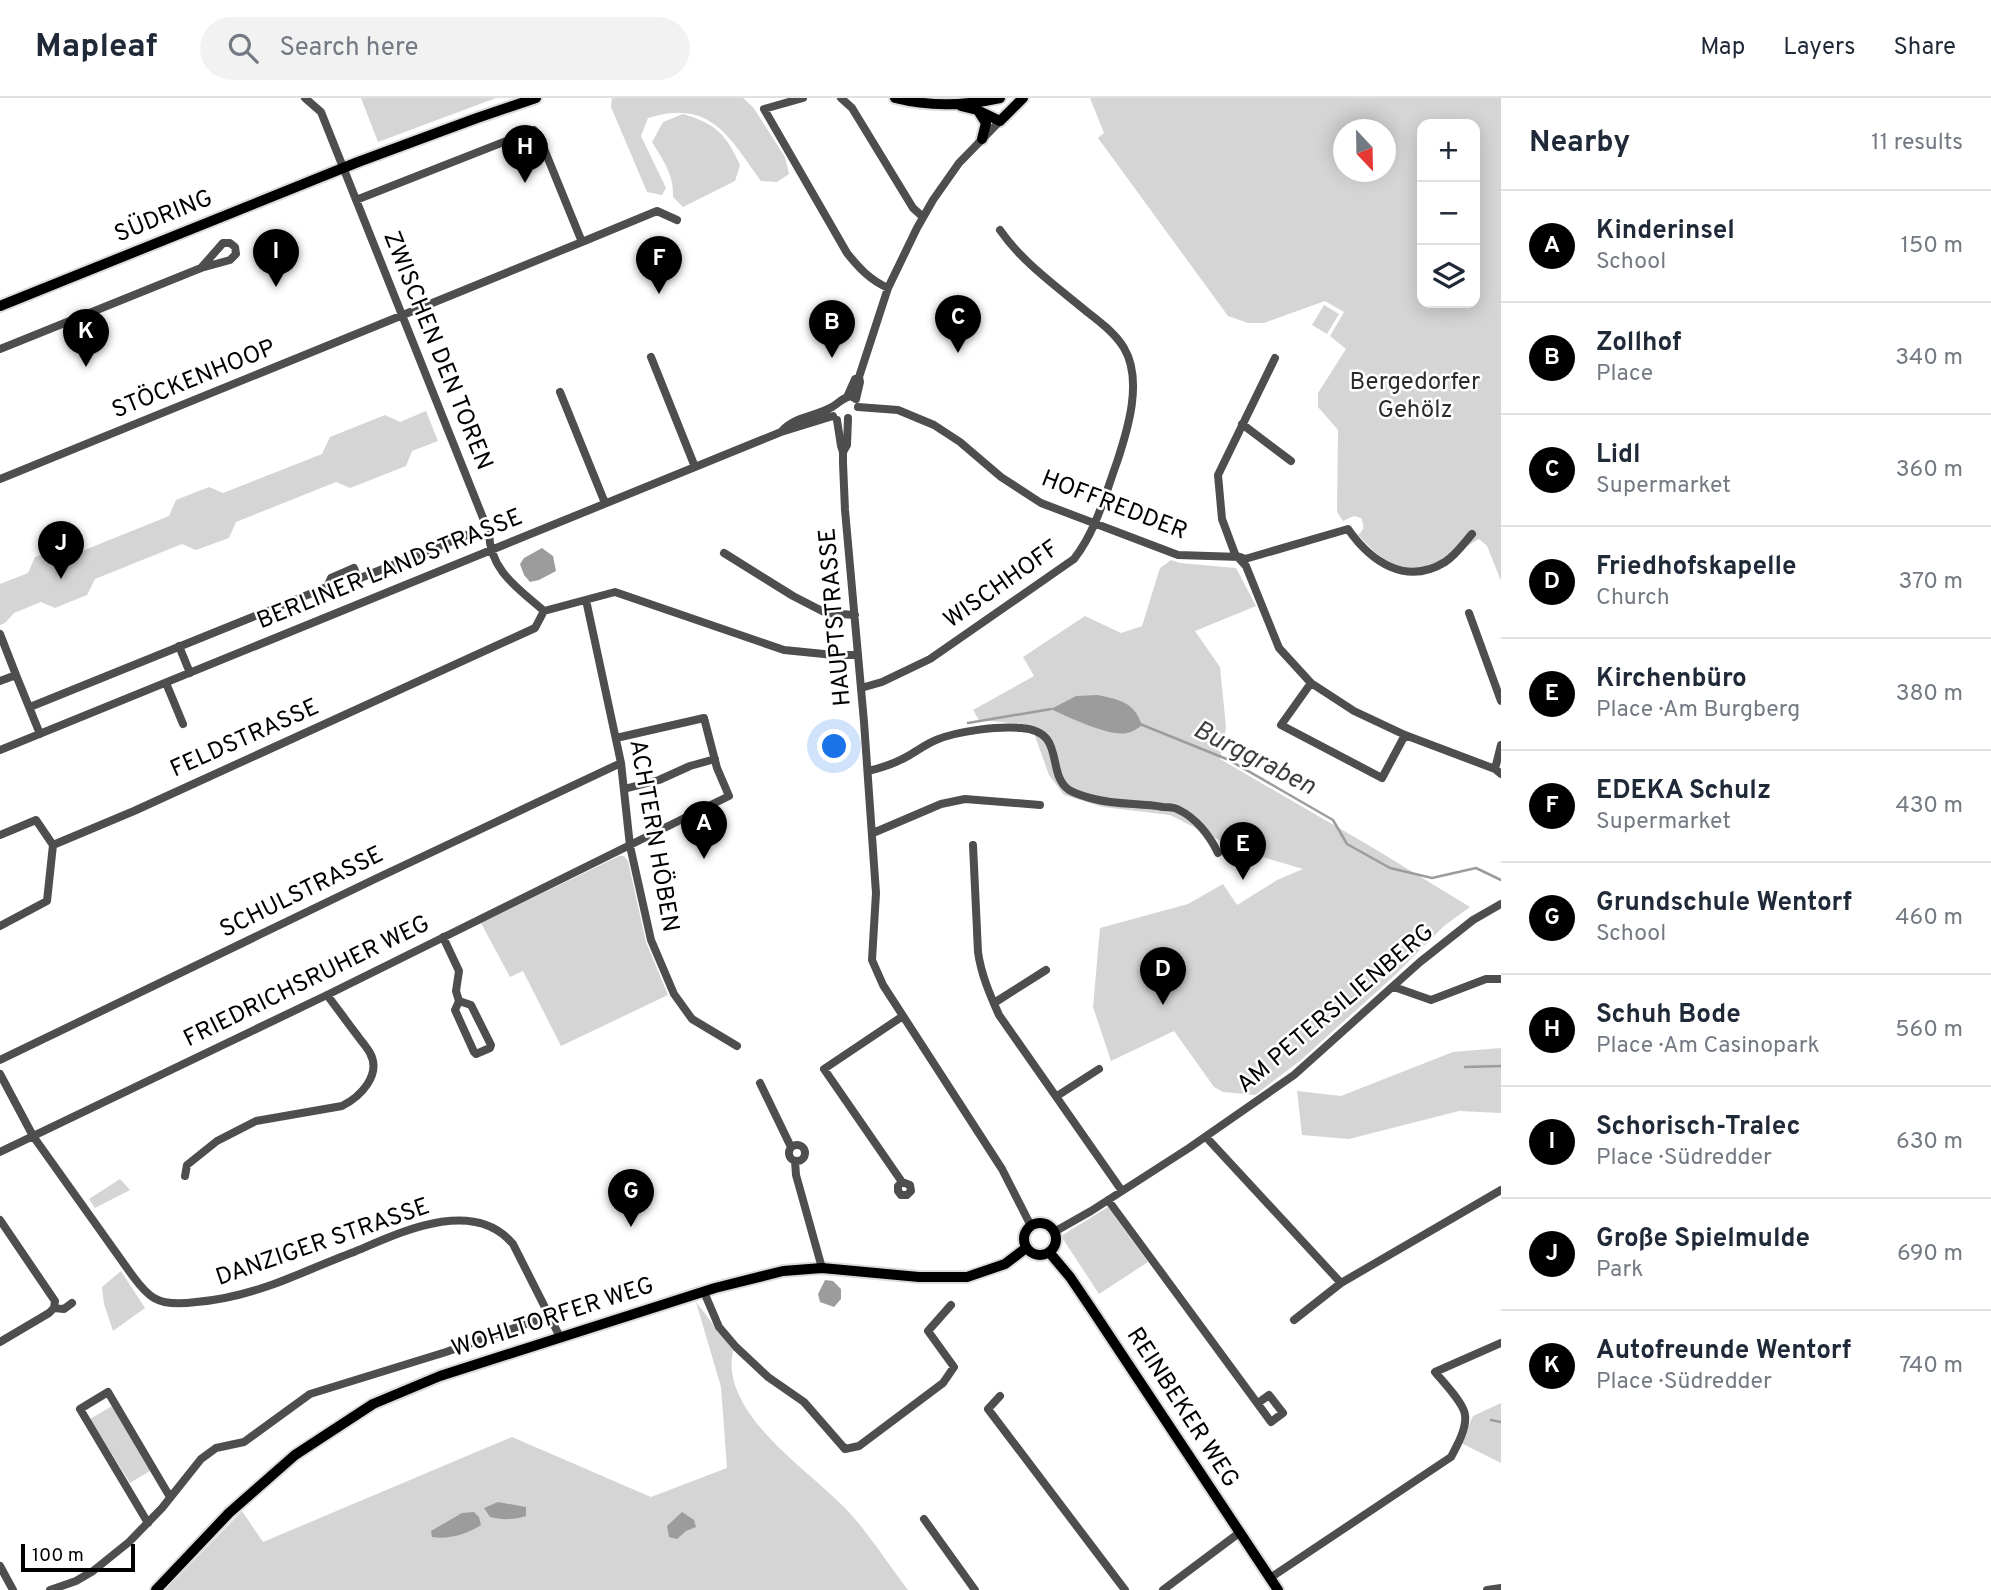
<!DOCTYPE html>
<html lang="en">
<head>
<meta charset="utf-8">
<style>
  body { margin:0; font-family:Overpass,sans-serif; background:#f2f2f3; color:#1f2937 }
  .controls { position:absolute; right:21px; top:21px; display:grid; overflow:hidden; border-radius:14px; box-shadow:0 4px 18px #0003 }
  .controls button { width:63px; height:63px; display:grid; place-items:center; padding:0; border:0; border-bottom:2px solid #e0e1e3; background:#fff; color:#1f2937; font:35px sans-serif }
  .compass { position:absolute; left:1333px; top:21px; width:63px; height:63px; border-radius:50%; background:#fff; box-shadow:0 4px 18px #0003; rotate:158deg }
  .scale { position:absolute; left:21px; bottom:18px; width:114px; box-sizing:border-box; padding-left:7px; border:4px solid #000; border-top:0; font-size:19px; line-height:24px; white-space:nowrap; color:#000; -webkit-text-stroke:5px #fff; paint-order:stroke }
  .you { position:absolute; left:835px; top:649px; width:24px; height:24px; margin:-18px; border:5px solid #fff; border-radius:50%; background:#1a73e8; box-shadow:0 0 0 10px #1a73e833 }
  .badge { display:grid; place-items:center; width:46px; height:46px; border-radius:50%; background:#000; color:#fff; font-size:23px; font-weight:700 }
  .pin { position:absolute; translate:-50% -58px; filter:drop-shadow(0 2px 4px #0008) }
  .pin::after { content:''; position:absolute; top:37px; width:24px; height:21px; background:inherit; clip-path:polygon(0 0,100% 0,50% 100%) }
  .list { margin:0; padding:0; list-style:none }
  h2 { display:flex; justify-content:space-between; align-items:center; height:91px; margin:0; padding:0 28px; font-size:30px }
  h2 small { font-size:23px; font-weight:400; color:#747a83 }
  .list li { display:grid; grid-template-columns:46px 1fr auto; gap:21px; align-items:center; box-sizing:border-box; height:112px; padding:0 28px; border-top:2px solid #e0e1e3 }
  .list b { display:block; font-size:26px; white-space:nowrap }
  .list p { margin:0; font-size:23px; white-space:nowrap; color:#747a83 }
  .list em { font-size:23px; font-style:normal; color:#747a83 }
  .icon { flex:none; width:38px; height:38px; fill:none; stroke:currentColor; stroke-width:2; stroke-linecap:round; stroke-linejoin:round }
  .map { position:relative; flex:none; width:1501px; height:1492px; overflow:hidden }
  header { display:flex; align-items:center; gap:42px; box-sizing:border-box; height:98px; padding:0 35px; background:#fff; border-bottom:2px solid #e0e1e3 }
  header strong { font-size:33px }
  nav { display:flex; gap:38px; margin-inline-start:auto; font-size:24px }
  .search { width:490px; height:63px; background:#f2f2f3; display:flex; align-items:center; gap:18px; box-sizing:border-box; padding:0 24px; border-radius:38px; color:#747a83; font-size:26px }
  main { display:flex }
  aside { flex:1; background:#fff }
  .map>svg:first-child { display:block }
  .green { fill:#d5d5d5; fill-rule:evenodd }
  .water { fill:#9c9c9c }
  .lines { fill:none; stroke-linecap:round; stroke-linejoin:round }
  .stream { stroke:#9c9c9c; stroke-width:2.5 }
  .major-casing { stroke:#dbdbdb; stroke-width:14 }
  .minor { stroke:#4e4e4e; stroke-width:8 }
  .major { stroke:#000; stroke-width:10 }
  .labels { text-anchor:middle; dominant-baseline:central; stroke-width:5; stroke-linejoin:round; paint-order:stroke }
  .street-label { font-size:24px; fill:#000; stroke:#fff }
  .park-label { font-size:24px; fill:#2c2c2c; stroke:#fff }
  .water-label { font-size:26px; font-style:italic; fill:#3d3d3d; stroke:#fff }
</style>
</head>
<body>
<header>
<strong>Mapleaf</strong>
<div class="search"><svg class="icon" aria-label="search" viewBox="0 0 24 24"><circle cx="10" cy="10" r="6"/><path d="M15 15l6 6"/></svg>Search here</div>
<nav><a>Map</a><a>Layers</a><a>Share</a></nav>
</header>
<main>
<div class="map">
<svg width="1501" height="1492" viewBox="0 0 1501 1492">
  <rect width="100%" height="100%" fill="#fff"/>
  <!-- green -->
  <path class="green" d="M361,0H496L378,44Z
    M612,0H743L753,9L785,59L789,76L777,84L761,83C730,41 712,0 648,20L641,38L666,90L662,97L647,94L611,9Z
    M1090,0H1501V483L1487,448L1479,441C1454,455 1422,480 1392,466C1379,460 1368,447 1358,437C1365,431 1364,428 1361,420L1354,418L1343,423L1337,414L1338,332L1318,309V295L1346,251L1330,238L1344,214L1325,203L1264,225H1248L1228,218L1098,40L1104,35ZM1422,26H1475V205H1422ZM1344,32H1386V74H1344Z
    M683,16C716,26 726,36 740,67L735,83L683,109L673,99C674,77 663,62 652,44L663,24Z
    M1324,207L1339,216L1327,236L1312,227Z
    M426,313L438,343L412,353L406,368L350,390L336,384L236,424L229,440L196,452L182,446L95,481L87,497L55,510L41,504L14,515L5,525L0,527V486L28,475L35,459L67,447L82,453L169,418L176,402L209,389L223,395L322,356L330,339L385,317L400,324Z
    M1171,462L1180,465L1236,470L1256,508L1195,533L1220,569L1226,629L1220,661L1370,748L1470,809L1444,828L1395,877L1301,962L1255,997L1223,994L1214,989L1174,933L1111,963L1093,909L1100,830L1188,806L1223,786L1237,807L1277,782L1303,771L1239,752L1170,717L1103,709L1064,697L1049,677L1031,627L979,622L973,612L1034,578L1023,559L1085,518L1121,535L1142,528L1160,470Z
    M619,758H624L628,763L646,844L668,897L561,948L523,873L510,879L481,825Z
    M1501,950V1015L1459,1013L1349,1041L1302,1037L1297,993L1341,998L1453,954Z
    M120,1081L130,1092L95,1110L89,1101Z
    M1108,1109L1148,1164L1099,1196L1061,1138Z
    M121,1173L145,1210L113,1233L104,1206L102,1189Z
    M696,1204L733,1252C732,1259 731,1266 732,1273C738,1327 810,1374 846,1411C868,1434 888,1466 908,1492H165L242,1413L263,1444L512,1339L651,1399L727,1370L721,1289Z
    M1501,1305V1365L1461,1345L1473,1318Z
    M112,1308L150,1373L130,1385L90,1321Z"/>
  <!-- water -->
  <path class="water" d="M542,450L553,458L556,473L539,482L530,484L524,477L520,466L524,460Z
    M1098,597C1120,602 1134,604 1142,627C1138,630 1133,634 1127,635C1110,639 1068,619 1051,611L1076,598Z
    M825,1182L833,1183L841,1191V1201L834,1209L820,1204L818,1196Z
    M498,1404L526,1409V1418C515,1422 501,1422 490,1419L484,1410Z
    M474,1414L479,1419L481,1427C468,1436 447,1442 432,1439L431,1433L462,1415Z
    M682,1414L694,1422L696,1429L686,1433L677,1441L669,1439L667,1428Z"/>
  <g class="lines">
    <!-- stream -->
    <path class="stream" d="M968,625L1051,611
      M1140,626L1229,662L1333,722L1347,746L1390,770L1432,780L1476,770L1501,782
      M1465,969L1501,968
      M1491,1322L1501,1324"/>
    <defs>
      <path id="major" d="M895,0C931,9 964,8 1000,0
        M961,8L977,12L1000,23L1023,0
        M979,14L986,25L982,41
        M0,208L358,64L477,20L536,0
        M1024 1141a16 16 0 1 1 32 0a16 16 0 1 1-32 0Z
        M1049,1154L1070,1179L1091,1210L1278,1492
        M156,1492L229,1415L295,1357L373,1306L440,1278L715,1190L783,1173L822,1170L919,1179H967L1005,1166L1026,1150"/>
    </defs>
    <!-- major casing -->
    <use href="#major" class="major-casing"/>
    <!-- minor -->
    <path class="minor" d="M305,0L321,14L489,435C490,473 518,490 544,513L615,494L784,552L834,557H858
      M803,0L764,11L847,155C859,170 870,182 888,190
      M841,0L852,10L913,110L923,119
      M582,144L657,113L677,122
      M0,251L201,170L230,162L236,156L235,149L230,145H223L201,170
      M651,259L695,369
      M1275,260L1218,377L1222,421L1235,456L1246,468L1279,550L1311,585L1354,613L1405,637L1495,671L1501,676
      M560,294L605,405
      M847,299L855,281L859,279
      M856,301L860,284L859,279L888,190L917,130L933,102L959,65L1000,23
      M858,309L898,312L934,327L960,344L1001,379L1041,405L1178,457L1240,459L1245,461L1348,431C1371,464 1406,488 1445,464C1456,457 1464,445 1472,436
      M848,320L847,347L843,354V365L845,412L864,624L876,795L872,862L883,887L1002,1071L1031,1128
      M837,322L841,348L843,354
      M1242,326L1291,363
      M781,334C794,318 815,319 832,309C839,305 842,300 851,298L856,301
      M0,381L582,144L538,36L534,32L356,102
      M724,455L793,498L826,515L855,517
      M586,502L621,665L630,748L651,842L674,896L692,921L737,948
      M1469,515L1501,603
      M0,536L16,577
      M179,548L190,575
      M0,583L16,577L40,636
      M166,585L183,626
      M1311,585L1281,627L1382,680L1405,637
      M861,590L882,584L930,561L1074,461C1096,433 1105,397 1117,364C1128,331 1143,282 1124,250C1115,235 1099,223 1086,213C1056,188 1022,164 1000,132
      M30,609L327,489L331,480L354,470L358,481L467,437
      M0,652L781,334L833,318
      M1495,671L1501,647
      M868,673C881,670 896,665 908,658C917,653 926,646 936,642C957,633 998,628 1021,630C1067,633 1045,675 1069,692C1076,696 1086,699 1094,701C1117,707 1140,705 1163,709C1168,709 1175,709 1179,712C1196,720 1210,738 1218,755
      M624,691L659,682L690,668L715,661
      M873,735L941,706L965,701L1040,707
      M0,737L36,722L53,747
      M973,747L978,854C981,876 990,897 999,917L1122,1093
      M0,828L47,803L53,747L134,713L535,530L544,513
      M443,839L459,873L456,893L459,903L455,912L474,954L476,956L490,950L491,947L471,907L459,903
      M1394,889L1431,902L1486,881H1501
      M994,905L1046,872
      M0,962L375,781L621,665
      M0,976L33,1038L132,1177C138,1185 145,1195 154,1200C166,1207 182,1206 196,1204C223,1202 249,1195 274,1186C301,1176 327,1164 354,1154C399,1135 473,1098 513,1146L560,1239
      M760,985L791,1049
      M1057,998L1099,971
      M1206,1039L1341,1185
      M789 1055a8 8 0 1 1 16 0a8 8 0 1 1-16 0Z
      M0,1054L327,897L729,698L717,670L704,620L616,640
      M795,1063L796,1077L822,1170
      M185,1078L187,1067L217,1043L256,1023L342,1008C360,999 382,977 370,955C367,949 361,943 357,937C347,924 337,910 327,897
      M902,1084L898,1088V1093L901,1097H907L911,1093L910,1087L902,1084L824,971L903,918
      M1108,1102L1271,1324L1283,1315L1269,1297L1258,1305
      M0,1122L55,1203L54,1210
      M1054,1134L1091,1113L1189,1050L1294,977L1420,864L1473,822L1501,806
      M704,1194L719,1229L736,1249L768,1279L804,1304L845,1351L859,1348L943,1285L954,1269L928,1233L951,1207
      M1294,1222L1341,1185L1501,1092
      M0,1244L49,1215L54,1210L64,1211L72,1205
      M1000,1298L988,1311L1125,1492
      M924,1421L975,1492
      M148,1425L80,1311L108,1294L170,1399
      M0,1468L13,1492
      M1270,1480L1451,1359C1457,1348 1467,1330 1465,1317C1464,1305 1443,1284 1435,1274L1501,1245
      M50,1492L76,1483L93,1473L129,1444L162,1410L201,1361L216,1350L244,1344L310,1296L446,1254L549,1218
      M1163,1492L1239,1435
      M1487,1492L1501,1490"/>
    <!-- major -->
    <use href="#major" class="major"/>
  </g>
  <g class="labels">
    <!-- street labels -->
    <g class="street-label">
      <text transform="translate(164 119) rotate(-22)">SÜDRING</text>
      <text transform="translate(437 253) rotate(68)">ZWISCHEN DEN TOREN</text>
      <text transform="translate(194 282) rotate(-22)">STÖCKENHOOP</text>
      <text transform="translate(1114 408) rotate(21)">HOFFREDDER</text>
      <text transform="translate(390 472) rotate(-22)">BERLINER LANDSTRASSE</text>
      <text transform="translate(1002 487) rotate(-35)">WISCHHOFF</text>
      <text transform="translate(836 519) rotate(-95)">HAUPTSTRASSE</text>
      <text transform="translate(245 641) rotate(-24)">FELDSTRASSE</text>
      <text transform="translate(653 738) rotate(80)">ACHTERN HÖBEN</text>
      <text transform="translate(302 795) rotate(-26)">SCHULSTRASSE</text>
      <text transform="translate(307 884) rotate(-26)">FRIEDRICHSRUHER WEG</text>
      <text transform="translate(1336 911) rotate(-40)">AM PETERSILIENBERG</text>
      <text transform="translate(323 1145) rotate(-19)">DANZIGER STRASSE</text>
      <text transform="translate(553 1220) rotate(-18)">WOHLTORFER WEG</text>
      <text transform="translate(1182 1310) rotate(57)">REINBEKER WEG</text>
    </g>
    <!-- park labels -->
    <g class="park-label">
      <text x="1415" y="285">Bergedorfer<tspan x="1415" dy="28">Gehölz</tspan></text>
    </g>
    <!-- water labels -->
    <g class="water-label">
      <text transform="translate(1254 661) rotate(27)">Burggraben</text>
    </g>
  </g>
</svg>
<div class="controls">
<button>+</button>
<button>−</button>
<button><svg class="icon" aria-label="layers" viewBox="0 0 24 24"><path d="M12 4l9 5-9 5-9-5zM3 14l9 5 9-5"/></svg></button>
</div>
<svg class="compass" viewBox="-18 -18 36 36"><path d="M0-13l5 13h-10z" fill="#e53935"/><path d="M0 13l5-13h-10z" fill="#747a83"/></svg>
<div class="scale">100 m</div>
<div class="you"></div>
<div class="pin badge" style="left:704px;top:761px">A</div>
<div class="pin badge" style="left:832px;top:260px">B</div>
<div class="pin badge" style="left:958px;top:255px">C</div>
<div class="pin badge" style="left:1163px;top:907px">D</div>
<div class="pin badge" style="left:1243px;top:782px">E</div>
<div class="pin badge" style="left:659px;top:196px">F</div>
<div class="pin badge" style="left:631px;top:1129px">G</div>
<div class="pin badge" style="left:525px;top:85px">H</div>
<div class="pin badge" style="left:276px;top:189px">I</div>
<div class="pin badge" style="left:61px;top:481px">J</div>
<div class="pin badge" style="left:86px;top:269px">K</div>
</div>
<aside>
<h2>Nearby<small>11 results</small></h2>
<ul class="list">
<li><span class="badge">A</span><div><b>Kinderinsel</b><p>School</p></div><em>150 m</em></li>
<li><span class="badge">B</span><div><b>Zollhof</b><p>Place</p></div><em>340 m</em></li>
<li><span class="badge">C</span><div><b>Lidl</b><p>Supermarket</p></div><em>360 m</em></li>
<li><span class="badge">D</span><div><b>Friedhofskapelle</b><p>Church</p></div><em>370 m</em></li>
<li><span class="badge">E</span><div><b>Kirchenbüro</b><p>Place · Am Burgberg</p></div><em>380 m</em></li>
<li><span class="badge">F</span><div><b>EDEKA Schulz</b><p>Supermarket</p></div><em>430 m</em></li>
<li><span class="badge">G</span><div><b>Grundschule Wentorf</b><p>School</p></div><em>460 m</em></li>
<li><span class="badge">H</span><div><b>Schuh Bode</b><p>Place · Am Casinopark</p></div><em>560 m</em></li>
<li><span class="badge">I</span><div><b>Schorisch-Tralec</b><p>Place · Südredder</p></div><em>630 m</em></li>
<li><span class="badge">J</span><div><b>Große Spielmulde</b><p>Park</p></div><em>690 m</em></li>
<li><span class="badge">K</span><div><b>Autofreunde Wentorf</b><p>Place · Südredder</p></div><em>740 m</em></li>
</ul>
</aside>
</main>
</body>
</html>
